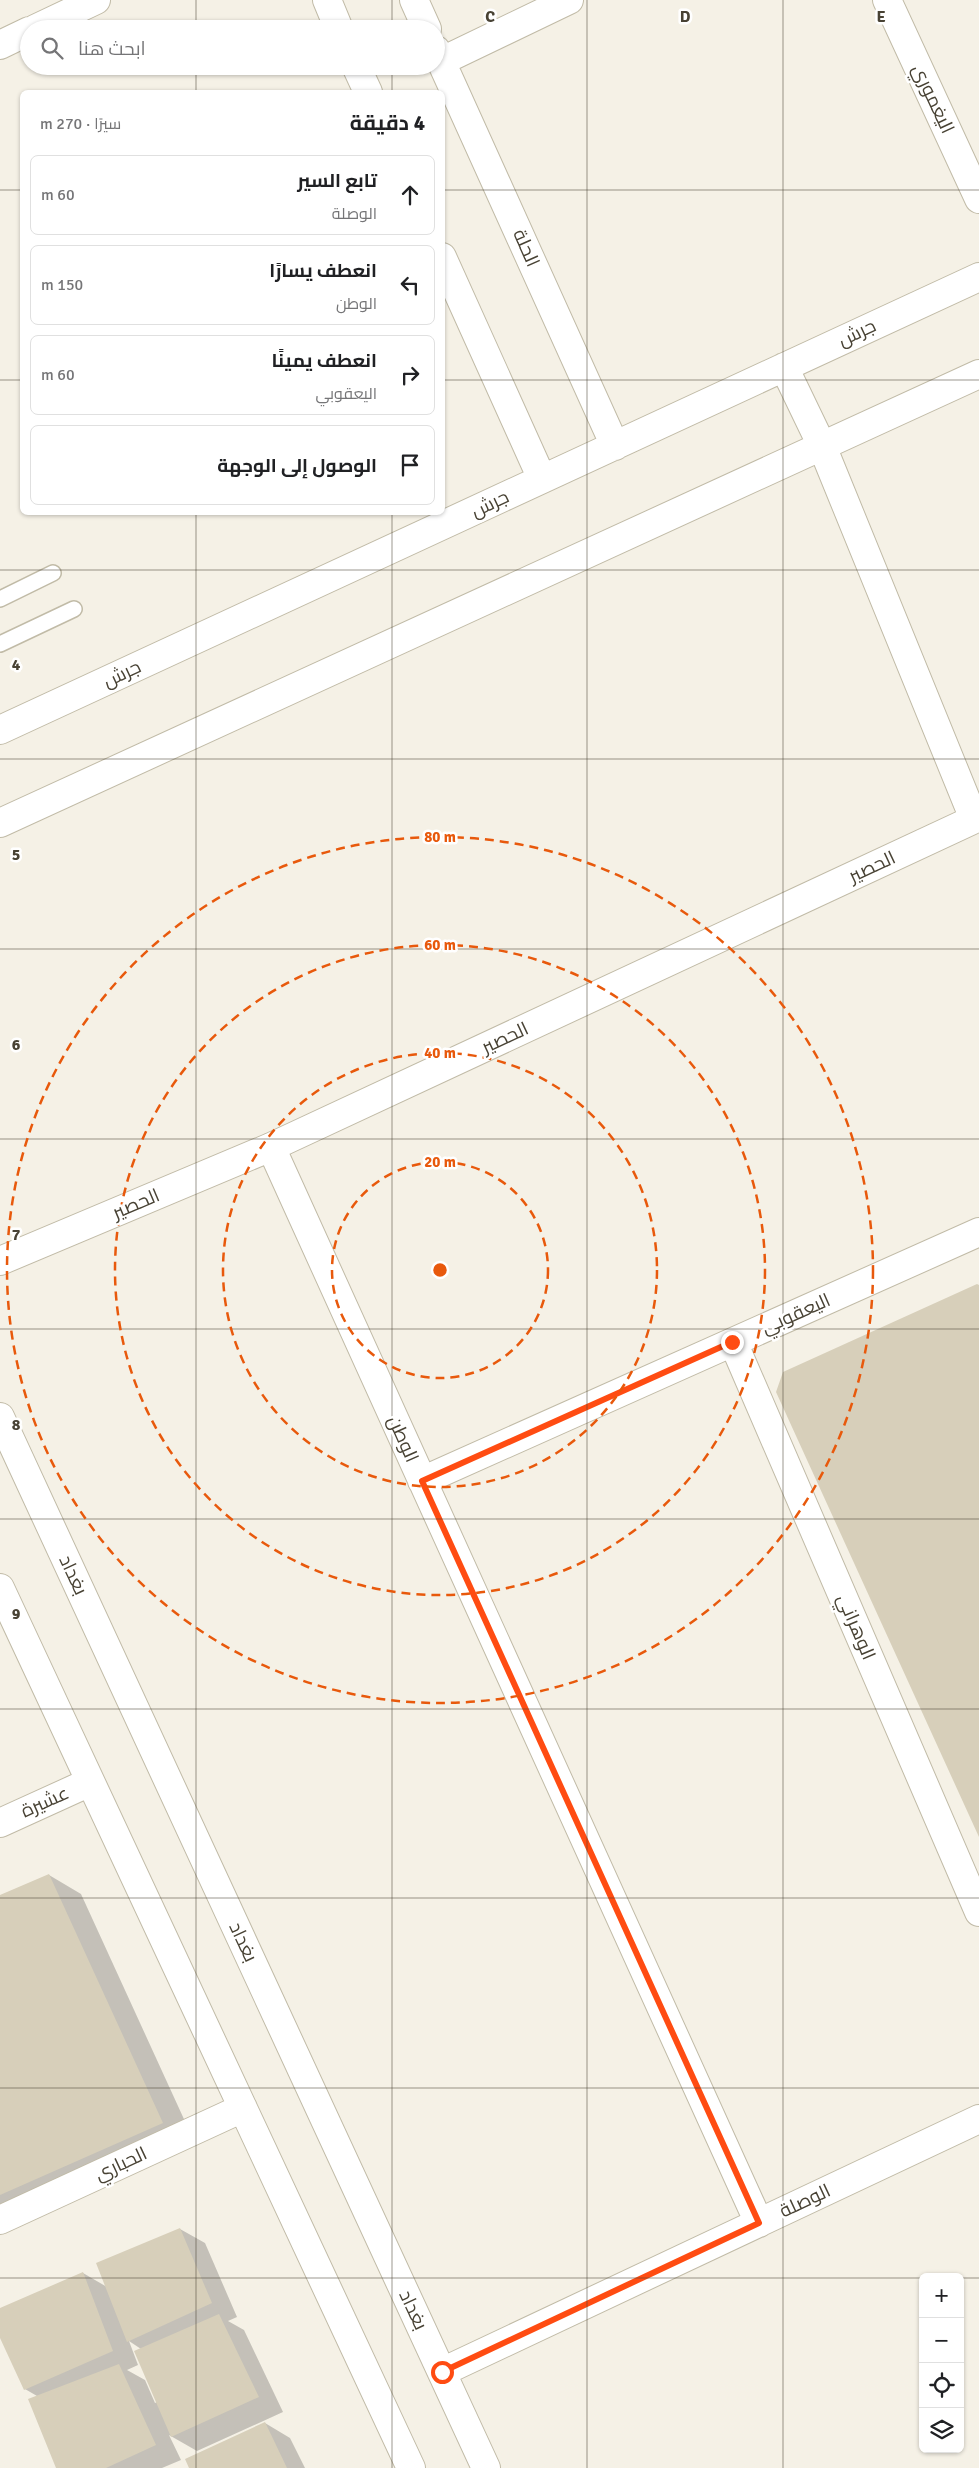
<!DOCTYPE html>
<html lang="ar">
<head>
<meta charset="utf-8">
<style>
  body { margin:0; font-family:Signika,Cairo,sans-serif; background:#f2f2f2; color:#202124; direction:rtl }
  .controls { position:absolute; right:15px; bottom:15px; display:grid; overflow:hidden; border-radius:8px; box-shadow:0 1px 4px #0004 }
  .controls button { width:45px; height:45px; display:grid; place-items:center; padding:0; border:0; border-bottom:1px solid #e0e0e0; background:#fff; color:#202124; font:25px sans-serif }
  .stop { position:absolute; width:15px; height:15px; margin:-11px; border:4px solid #ff4c12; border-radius:50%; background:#fff }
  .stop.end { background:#ff4c12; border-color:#fff; box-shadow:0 1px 5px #0008 }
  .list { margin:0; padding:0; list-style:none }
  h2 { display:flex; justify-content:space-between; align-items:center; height:65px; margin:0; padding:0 20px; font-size:21px }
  h2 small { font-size:16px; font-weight:400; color:#757577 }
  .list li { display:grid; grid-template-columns:32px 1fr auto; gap:15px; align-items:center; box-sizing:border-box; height:80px; margin:0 10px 10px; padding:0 10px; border:1px solid #e0e0e0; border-radius:8px }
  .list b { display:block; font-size:19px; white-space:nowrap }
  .list p { margin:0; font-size:16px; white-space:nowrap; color:#757577 }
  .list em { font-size:16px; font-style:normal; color:#757577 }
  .icon { flex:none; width:28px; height:28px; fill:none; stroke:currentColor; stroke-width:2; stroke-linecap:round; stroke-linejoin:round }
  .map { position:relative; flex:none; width:979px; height:2468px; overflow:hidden; direction:ltr }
  .search { position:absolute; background:#fff; box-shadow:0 1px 4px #0004; left:20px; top:20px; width:425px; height:55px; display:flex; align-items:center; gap:12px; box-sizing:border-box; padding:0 18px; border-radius:28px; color:#757577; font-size:19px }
  .panel { position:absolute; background:#fff; box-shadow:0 1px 4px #0004; left:20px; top:90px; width:425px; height:425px; border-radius:8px; direction:rtl }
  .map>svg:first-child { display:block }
  .shadow { fill:#0003; fill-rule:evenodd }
  .building { fill:#d7cfba }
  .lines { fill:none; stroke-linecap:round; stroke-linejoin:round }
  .service-casing { stroke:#c1bba7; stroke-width:18 }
  .minor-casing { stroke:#c1bba7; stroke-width:30 }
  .service { stroke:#fff; stroke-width:15 }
  .minor { stroke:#fff; stroke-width:28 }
  .route { stroke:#ff4c12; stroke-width:6 }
  .grid { fill:none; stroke:#484234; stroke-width:1; stroke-opacity:0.55 }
  .ring { fill:none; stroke:#e8590c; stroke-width:2.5; stroke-dasharray:9 6 }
  .labels { text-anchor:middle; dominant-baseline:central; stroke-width:5; stroke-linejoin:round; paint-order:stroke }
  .street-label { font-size:19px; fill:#484234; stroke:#fff }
  .grid-label { font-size:16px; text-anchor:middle; font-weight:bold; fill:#484234; stroke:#fff; stroke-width:5; stroke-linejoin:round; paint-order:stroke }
  .centre { fill:#e8590c; stroke:#fff; stroke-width:2.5 }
  .ring-label { font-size:15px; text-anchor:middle; font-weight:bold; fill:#e8590c; stroke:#fff; stroke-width:5; stroke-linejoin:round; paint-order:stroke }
</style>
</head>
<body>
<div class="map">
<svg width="979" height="2468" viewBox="0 0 979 2468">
  <rect width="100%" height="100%" fill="#f5f1e6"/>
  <!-- shadow -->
  <path class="shadow" d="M49,1875L81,1894L194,2141L0,2227V1897Z
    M180,2229L205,2243L237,2317L228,2321L244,2330L283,2412L197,2451L169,2435L181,2460L162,2468H57L37,2396L25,2389L0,2335V2309L83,2273L107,2287ZM129,2341L141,2349L157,2402L155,2403L145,2380L127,2370L138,2365Z
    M265,2423L290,2438L305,2468H191Z"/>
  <!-- building -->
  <path class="building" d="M977,1284L979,1285V1837L776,1392L783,1372Z
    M49,1874L163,2123L0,2195V1895Z
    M180,2228L212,2303L127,2342L96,2263Z
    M83,2272L113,2351L24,2390L0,2338V2308Z
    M219,2314L259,2397L171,2437L134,2351Z
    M119,2364L156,2445L106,2468H56L28,2399Z
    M265,2422L287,2468H189L185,2459Z"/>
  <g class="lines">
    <defs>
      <path id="service" d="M0,599L53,573
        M0,644L74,609"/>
      <path id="minor" d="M327,0L339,29
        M414,0L427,29
        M887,0L979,199
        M35,29L96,0
        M0,45L29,31
        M436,50L615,446
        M442,61L569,0
        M356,66L368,92
        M442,257L542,479
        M784,367L822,446L974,819
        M0,730L979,277
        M0,823L979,374
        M271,1147L759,2223
        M0,1261L271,1147L979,817
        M733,1342L979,1912
        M0,1417L486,2468
        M422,1481L979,1232
        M0,1588L411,2468
        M0,1823L90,1782
        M0,2220L243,2108
        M442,2372L979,2119"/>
    </defs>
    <!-- service casing -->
    <use href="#service" class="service-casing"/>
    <!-- minor casing -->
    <use href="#minor" class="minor-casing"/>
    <!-- service -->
    <use href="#service" class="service"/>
    <!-- minor -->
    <use href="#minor" class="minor"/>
  </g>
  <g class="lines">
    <!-- route -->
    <path class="route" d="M442,2372L759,2223L422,1481L732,1342"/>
  </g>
  <!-- grid -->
  <path class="grid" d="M196,0V29M392,0V29M587,0V2468M783,0V2468M196,66V92M392,66V92M0,190H22M442,190H979M0,380H22M442,380H979M196,512V2468M392,512V2468M0,570H979M0,759H979M0,949H979M0,1139H979M0,1329H979M0,1519H979M0,1709H979M0,1898H979M0,2088H979M0,2278H923M960,2278H979"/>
  <!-- distance rings -->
  <g class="ring">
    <circle cx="440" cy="1270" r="108"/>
    <circle cx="440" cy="1270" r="217"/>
    <circle cx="440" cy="1270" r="325"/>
    <circle cx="440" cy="1270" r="433"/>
  </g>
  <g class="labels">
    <!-- street labels -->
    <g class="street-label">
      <text transform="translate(933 99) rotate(65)">اليغموري</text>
      <text transform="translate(526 248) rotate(66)">الحلة</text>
      <text transform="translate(857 333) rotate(-25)">جرش</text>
      <text transform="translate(490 504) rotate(-25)">جرش</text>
      <text transform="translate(122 674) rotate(-25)">جرش</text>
      <text transform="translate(872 867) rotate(-25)">الحصير</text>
      <text transform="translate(505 1038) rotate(-25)">الحصير</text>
      <text transform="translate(136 1204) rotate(-23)">الحصير</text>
      <text transform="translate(796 1314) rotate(-24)">اليعقوبي</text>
      <text transform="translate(403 1439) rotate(66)">الوطن</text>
      <text transform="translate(73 1575) rotate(65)">بغداد</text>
      <text transform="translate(856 1627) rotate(67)">الوهراني</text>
      <text transform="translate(45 1802) rotate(-24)">عشيرة</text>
      <text transform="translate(243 1942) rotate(65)">بغداد</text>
      <text transform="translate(121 2164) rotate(-25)">الحباري</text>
      <text transform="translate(805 2201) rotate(-25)">الوصلة</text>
      <text transform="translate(413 2310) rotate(65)">بغداد</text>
    </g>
  </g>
  <g class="grid-label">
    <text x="490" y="22">C</text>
    <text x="685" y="22">D</text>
    <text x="881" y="22">E</text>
    <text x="16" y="670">4</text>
    <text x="16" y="860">5</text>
    <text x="16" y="1050">6</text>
    <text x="16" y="1240">7</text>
    <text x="16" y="1430">8</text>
    <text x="16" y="1619">9</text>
  </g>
  <circle cx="440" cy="1270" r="8" class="centre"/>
  <g class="ring-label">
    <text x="440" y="842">80 m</text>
    <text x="440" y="950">60 m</text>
    <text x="440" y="1058">40 m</text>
    <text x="440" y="1167">20 m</text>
  </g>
</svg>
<div class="controls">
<button>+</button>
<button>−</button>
<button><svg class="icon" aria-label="locate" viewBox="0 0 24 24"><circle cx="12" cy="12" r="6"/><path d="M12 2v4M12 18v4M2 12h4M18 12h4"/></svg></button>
<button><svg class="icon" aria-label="layers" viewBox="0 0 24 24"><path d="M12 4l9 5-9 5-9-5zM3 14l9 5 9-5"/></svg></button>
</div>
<div class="stop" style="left:442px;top:2372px"></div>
<div class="stop end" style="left:732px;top:1342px"></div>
<div class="search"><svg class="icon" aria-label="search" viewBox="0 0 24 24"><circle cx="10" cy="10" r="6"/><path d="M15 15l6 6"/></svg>ابحث هنا</div>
<section class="panel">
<h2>4 دقيقة<small>سيرًا · 270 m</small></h2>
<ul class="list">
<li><svg class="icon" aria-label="ahead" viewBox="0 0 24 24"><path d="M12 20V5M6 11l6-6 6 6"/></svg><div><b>تابع السير</b><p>الوصلة</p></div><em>60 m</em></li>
<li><svg class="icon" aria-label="left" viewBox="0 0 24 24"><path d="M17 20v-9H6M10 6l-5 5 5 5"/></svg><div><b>انعطف يسارًا</b><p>الوطن</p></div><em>150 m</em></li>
<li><svg class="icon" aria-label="right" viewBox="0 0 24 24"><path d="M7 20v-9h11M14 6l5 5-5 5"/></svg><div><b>انعطف يمينًا</b><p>اليعقوبي</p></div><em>60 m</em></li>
<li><svg class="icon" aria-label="arrive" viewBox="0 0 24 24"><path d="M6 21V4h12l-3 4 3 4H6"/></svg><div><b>الوصول إلى الوجهة</b></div></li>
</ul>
</section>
</div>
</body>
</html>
